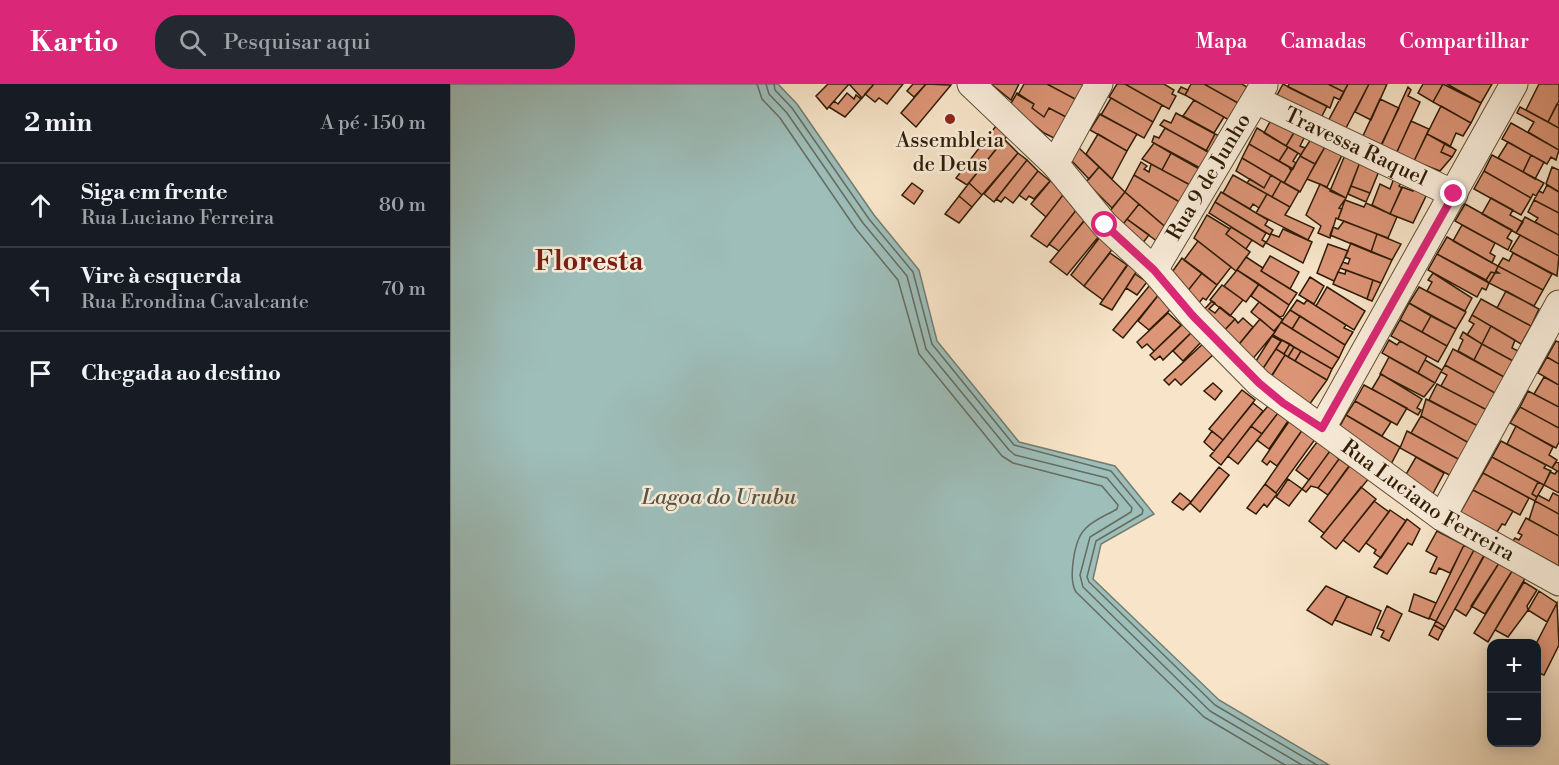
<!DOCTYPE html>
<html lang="pt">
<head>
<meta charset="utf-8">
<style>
  body { margin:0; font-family:"Libre Bodoni",serif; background:#242831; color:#f1f3f6 }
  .controls { position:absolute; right:18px; bottom:18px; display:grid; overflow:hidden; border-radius:12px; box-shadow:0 3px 15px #0003 }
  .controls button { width:54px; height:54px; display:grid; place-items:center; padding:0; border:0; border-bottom:2px solid #363941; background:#171b24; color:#f1f3f6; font:30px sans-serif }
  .stop { position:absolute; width:18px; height:18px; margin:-14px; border:4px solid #db2777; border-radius:50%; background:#fff }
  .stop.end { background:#db2777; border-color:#fff; box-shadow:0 2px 6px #0008 }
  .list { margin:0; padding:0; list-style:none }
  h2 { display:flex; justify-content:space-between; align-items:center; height:78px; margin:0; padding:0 24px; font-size:26px }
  h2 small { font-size:20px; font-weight:400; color:#9ea1a6 }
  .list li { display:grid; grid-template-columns:39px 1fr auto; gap:18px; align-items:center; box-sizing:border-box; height:84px; padding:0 24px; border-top:2px solid #363941 }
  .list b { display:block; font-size:22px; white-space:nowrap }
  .list p { margin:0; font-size:20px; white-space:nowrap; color:#9ea1a6 }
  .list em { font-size:20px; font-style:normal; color:#9ea1a6 }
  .icon { flex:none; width:33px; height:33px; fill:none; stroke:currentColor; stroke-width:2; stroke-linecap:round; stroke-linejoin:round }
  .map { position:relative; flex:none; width:1109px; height:681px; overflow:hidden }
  header { display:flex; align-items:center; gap:36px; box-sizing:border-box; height:84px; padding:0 30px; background:#db2777; color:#fff }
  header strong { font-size:28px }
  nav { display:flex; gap:33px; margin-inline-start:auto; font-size:21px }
  .search { width:420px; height:54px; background:#242831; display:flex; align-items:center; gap:15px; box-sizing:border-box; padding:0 21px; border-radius:24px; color:#9ea1a6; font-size:22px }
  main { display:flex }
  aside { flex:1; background:#171b24 }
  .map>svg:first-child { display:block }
  .water { fill:#9ebeba; stroke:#717d71; stroke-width:1.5 }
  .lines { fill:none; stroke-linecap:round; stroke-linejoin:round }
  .shore { stroke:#666c5f; stroke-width:1.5 }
  .building { fill:#dd9577; stroke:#2e1b04; stroke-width:1.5 }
  .minor-casing { stroke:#604e35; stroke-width:29 }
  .minor { stroke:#faeedc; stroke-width:27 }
  .route { stroke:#db2777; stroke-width:8 }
  .poi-dot { fill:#8f2418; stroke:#faeedc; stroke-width:2 }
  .labels { text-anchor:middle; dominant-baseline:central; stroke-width:5; stroke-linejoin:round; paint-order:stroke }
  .poi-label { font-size:21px; fill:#2e1b04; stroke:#faeedc }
  .street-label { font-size:21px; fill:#2e1b04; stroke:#faeedc }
  .water-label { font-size:22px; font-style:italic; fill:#555444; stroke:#faeedc }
  .district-label { font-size:27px; font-weight:bold; fill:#7a1f14; stroke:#faeedc }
</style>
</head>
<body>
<header>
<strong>Kartio</strong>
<div class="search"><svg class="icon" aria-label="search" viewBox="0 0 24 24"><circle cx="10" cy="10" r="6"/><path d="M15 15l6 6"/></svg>Pesquisar aqui</div>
<nav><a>Mapa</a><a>Camadas</a><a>Compartilhar</a></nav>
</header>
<main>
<aside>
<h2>2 min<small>A pé · 150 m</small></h2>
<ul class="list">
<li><svg class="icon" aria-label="ahead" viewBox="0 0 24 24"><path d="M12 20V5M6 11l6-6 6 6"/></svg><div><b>Siga em frente</b><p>Rua Luciano Ferreira</p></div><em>80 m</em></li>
<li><svg class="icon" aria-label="left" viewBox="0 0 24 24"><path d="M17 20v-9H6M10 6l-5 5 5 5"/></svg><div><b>Vire à esquerda</b><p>Rua Erondina Cavalcante</p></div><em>70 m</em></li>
<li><svg class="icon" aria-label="arrive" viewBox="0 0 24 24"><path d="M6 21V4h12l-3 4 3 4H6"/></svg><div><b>Chegada ao destino</b></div></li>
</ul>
</aside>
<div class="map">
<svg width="1109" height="681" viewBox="0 0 1109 681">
  <rect width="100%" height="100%" fill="#f8e5c9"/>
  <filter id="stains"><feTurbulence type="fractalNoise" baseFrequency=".00333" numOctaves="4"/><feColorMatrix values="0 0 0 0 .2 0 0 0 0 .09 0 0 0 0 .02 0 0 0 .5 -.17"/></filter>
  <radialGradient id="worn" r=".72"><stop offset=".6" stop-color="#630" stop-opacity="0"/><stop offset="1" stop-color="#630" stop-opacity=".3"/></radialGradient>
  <!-- water -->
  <path class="water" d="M0,0H328L347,20L424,131L469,186L487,257L569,358L665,382L704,430L651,460L643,495L769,616L879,681H0Z"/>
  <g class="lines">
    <!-- shore -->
    <path class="shore" d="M307,0L312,15L330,34L406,145L448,196L469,270L552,372L563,379L652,402L668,421L667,425C657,431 643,436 635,445C624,456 618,495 626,508L754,633L835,681
      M316,0L319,10L337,29L413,139L457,192L476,265L559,366L565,371L657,394L682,424L681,428L640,453L630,491L633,503L760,627L852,681
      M324,0L325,6L342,24L419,135L463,188L482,260L564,361L661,387L693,426L692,430L646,457L637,493L639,498L765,621L867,681"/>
  </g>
  <!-- building -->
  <path class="building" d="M378,0H399L377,25L366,12Z
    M399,0H424L412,14Z
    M424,0H453L437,20L429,14L425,18L415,10Z
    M463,0H476L464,13L457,7Z
    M476,0L501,1L466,43L451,29Z
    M541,0H569L561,16Z
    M574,0H597L627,16L618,34L599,24L594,33L582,24L584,20L568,11Z
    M597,0H635L627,16Z
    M667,0H675L712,21L703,38L659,13Z
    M675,0H714L724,6L722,10L726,12L719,25Z
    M741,0H754L788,19L779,36L735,11Z
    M754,0H792L797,3L788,19Z
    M833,0L877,22L869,38L825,15Z
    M839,0H878L894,8L890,16L884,13L880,24L838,3Z
    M878,0H898L894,8Z
    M898,0H919L896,44L876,41Z
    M919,0H937L921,36L905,28Z
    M973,0H993L983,18L968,9Z
    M993,0L1031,19L1021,39L983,18Z
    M997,0H1042L1031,19Z
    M1089,0H1109V17L1098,38L1076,26Z
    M731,3L738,6L735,11L728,8Z
    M958,3L961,6L958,12L970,18L944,74L929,67Z
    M397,9L404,15L406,11L411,15L395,33L379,23L384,17L388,20Z
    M567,9L584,20L582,24L594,33L599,24L618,34L606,55L594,49L560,21Z
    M661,14L703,38L694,54L651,31Z
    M930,15L949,24L931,61L913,52Z
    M744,16L774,33L764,49L733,32Z
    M1107,20L1109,21V44L1098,38Z
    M991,22L1021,39L1013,52L1006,49L1000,63L977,50Z
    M1070,23L1109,44V66L1078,48L1084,38L1067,29Z
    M726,29L765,50L756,67L710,41L714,36L721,39Z
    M650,30L687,50L677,67L640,46Z
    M822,34L845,47L836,62L814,49Z
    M961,37L979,45L964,77L947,68Z
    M1061,39L1109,66L1106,76L1101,73L1097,80L1052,55Z
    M546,42L557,52L517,101L506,94Z
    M715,44L761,69L752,85L702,58L704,52L709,54Z
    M807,44L838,63L829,77L799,60Z
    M845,47L855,52L850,62L855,64L851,71L836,62Z
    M648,50L677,67L662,95L636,70Z
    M765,50L770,52L761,69L756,67Z
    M977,50L995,59L991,68L1002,73L990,87L964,77Z
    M554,55L568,69L532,111L519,99Z
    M861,55L875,63L865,80L850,72Z
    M1058,58L1081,71L1073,88L1048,74Z
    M704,59L721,69L712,86L692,75Z
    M995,59L1006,66L1002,73L991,68Z
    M799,60L839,83L841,87L834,99L792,74Z
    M628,63L649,83L639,95L621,76Z
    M838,63L848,69L843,77L846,79L843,85L829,77Z
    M875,63L892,71L877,103L857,95Z
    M568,69L577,76L544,118L534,110Z
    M721,69L753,87L744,103L712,86Z
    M895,71L910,78L896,114L880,107Z
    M1042,71L1094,99L1086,112L1083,110L1081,114L1034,87Z
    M1081,71L1094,78L1085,95L1073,88Z
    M850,72L865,80L850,108L834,99Z
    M792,74L821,91L814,104L786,87Z
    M577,76L588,87L563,119L555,113L551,118L546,115Z
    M691,78L697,82L694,85L699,88L701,80L742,102L733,120L684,91Z
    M910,78L929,87L920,109L901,102Z
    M649,83L675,108L662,124L636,98Z
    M1102,83L1109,86V108L1096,100Z
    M588,87L600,97L584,115L579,112L576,116L569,111Z
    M1034,87L1081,114L1071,131L1024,105Z
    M684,91L733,120L719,146L675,108Z
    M783,91L817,110L809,124L803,120L800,125L773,109Z
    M821,91L831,97L822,113L797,99L800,95L814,104Z
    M944,94L952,98L949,102L952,104L940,130L922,121L930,100L940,105Z
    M602,95L616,107L596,133L581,120Z
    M831,97L849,107L840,123L822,113Z
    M462,99L473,107L464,120L452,111Z
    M519,99L532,111L522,123L509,112Z
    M870,100L896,114L889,124L892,125L888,135L886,134L880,154L868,149L871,142L856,131Z
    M1097,101L1109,108V129L1084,116L1089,107L1093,109Z
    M901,102L920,109L916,118L898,110Z
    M952,103L963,107L965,104L977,110L963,139L940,130Z
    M616,107L631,120L597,163L581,152Z
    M675,108L689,120L670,144L656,132Z
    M771,108L818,136L815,141L823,146L820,151L765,118Z
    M817,110L840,123L835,131L864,144L858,156L806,129Z
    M509,112L522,123L509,139L495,130Z
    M1041,114L1063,126L1060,131L1073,138L1066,149L1032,130Z
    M895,116L914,123L916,119L947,133L938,154L888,135Z
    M1084,116L1109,129V151L1085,138L1088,134L1078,128Z
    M765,118L816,149L812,156L816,158L813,163L759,129Z
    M631,120L642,128L609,167L599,160Z
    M689,120L720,147L712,161L677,135Z
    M1015,120L1062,146L1057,154L1062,157L1058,166L1005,137Z
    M757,131L780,145L776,150L800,168L786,187L744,154Z
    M637,133L654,146L617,191L600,178Z
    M1075,133L1109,151V172L1066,149Z
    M677,135L699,151L692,160L670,144Z
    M894,137L927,150L921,168L880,151L883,143L888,145Z
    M1012,141L1045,159L1040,169L1045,172L1042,179L1003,157Z
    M781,143L802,156L796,165L776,150Z
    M833,145L862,158L853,179L816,159L821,150L829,153Z
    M927,150L951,160L942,176L921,168Z
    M1070,151L1109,172L1107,192L1060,167Z
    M650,153L664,163L634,202L621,191Z
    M997,153L1048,182L1045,189L1041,188L1036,196L987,170Z
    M748,157L781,183L767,201L734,176Z
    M901,159L942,176L931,199L890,184L893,178L898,180L900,175L895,173Z
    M878,160L898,167L884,197L867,189Z
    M660,169L677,181L653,216L634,202Z
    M1063,169L1102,190L1093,206L1048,182L1053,174L1059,177Z
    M987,170L1039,199L1036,206L1032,204L1027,213L978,186Z
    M820,172L849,188L840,205L811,187Z
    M796,173L813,184L811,187L847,209L839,221L787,186Z
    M732,174L752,189L736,209L720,191Z
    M679,179L688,185L662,226L650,220Z
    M1048,182L1093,206L1084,222L1039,199L1045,189H1049L1046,187Z
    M787,186L809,200L796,218L774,202Z
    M896,186L923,196L917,215L883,200L888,188L895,190Z
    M1041,188L1045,189L1039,199L1036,196Z
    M752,189L767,201L756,216L753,214L748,220L735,210Z
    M983,189L1022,214L1015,227L977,207L982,198L978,196Z
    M685,190L697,198L687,211L676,204Z
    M860,193L874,202L864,220L849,211Z
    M923,196L931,199L922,217L917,215Z
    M809,200L839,221L833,232L830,233L801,212Z
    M700,201L710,209L673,254L663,246Z
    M772,201L793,216L780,232L760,216Z
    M877,203L915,227L904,246L866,222Z
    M969,203L1016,228L1006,245L959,219Z
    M1056,207L1089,225L1081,242L1047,224Z
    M710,209L725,221L699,246L688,237Z
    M1031,215L1081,242L1071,260L1022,231Z
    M847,216L854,220L857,216L896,241L894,244L903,248L895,261L840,226Z
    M762,217L765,219L759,225L765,229L770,223L785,235L771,250L749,231Z
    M809,218L833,236L824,247L801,228Z
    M959,219L981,232L972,248L950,236Z
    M840,226L850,232L842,245L831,238Z
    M718,229L731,241L704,267L697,260L692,264L687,258Z
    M1022,231L1041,242L1032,260L1017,251L1024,240L1019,237Z
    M850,232L895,261L889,274L842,245Z
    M981,232L1006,245L997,262L972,248Z
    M793,234L803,243L786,264L771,250L785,235L788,239Z
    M738,235L747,243L713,276L710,272L705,276L700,271Z
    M810,235L825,248L801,277L786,264Z
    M950,236L997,262L988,278L941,252Z
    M831,238L889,274L882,285L823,251Z
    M1041,242L1065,256L1062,264L1068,267L1063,277L1032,260Z
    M744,246L754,255L733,277L723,267Z
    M1013,248L1032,260L1024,276L1008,267L1013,256L1010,254Z
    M822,252L831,257L812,286L804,280Z
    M832,256L840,260L834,270L826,265Z
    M939,256L947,261L950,257L977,272L968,289L932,269Z
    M756,257L767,267L731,301L725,295L719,301L714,296Z
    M1106,257L1109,258V280L1097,273Z
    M840,260L844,263L838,273L834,270Z
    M1032,260L1063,277L1054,293L1024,276Z
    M844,263L851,267L845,277L838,273Z
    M826,265L835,271L820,295L810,289Z
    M1003,265L1054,293L1045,309L995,281Z
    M851,267L882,285L877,296L845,277Z
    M835,271L877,296L859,321L818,297Z
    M939,273L985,299L974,313L930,290Z
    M1097,273L1109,280V301L1088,289Z
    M975,276L992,286L985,299L968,289Z
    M995,281L1045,309L1037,326L991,302L997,291L991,288Z
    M931,290L972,315L967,324L971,326L968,331L922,305Z
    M1094,293L1109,301V323L1084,310Z
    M763,299L772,307L765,316L754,307Z
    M987,300L1037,326L1028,342L979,316Z
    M914,301L957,324L947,341L905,317Z
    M792,306L805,316L773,356L759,345Z
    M1078,307L1109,323V344L1070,323Z
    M976,315L1028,342L1019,359L971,332Z
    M905,317L941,338L932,352L896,331Z
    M803,319L813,327L771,381L760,372Z
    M818,322L828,329L812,350L801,342Z
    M1070,323L1109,344V358L1106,364L1060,339Z
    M828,329L838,337L819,365L807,356Z
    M896,331L950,363L940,382L890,342Z
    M971,332L1019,359L1010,376L961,349Z
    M840,336L853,345L827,382L820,377L817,381L812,377Z
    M801,342L812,350L788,380L778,372Z
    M1066,342L1103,363L1099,371L1107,376L1102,384L1057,360Z
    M853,345L866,354L826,409L815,400Z
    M762,347L773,356L764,367L754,358Z
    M957,347L1010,376L1001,392L950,364Z
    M1051,357L1096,381L1094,384L1101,387L1094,401L1042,373Z
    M867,358L880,367L859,396L846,386Z
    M880,367L889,375L868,404L861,402L856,408L852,405Z
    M966,373L994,389L981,413L955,392Z
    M1042,373L1088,398L1082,410L1087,413L1085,417L1033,389Z
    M889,375L899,382L878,411L868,404Z
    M1106,378L1109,379V388L1102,384Z
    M901,380L920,393L874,449L859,437Z
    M769,383L779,391L750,428L740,419Z
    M1107,387L1109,388V409L1094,401L1100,388L1105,390Z
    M1033,389L1079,414L1070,431L1023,406Z
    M838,395L852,405L839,422L826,413Z
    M1088,398L1094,401L1087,413L1082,410Z
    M815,400L827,410L817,423L814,420L806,430L797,424Z
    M911,403L926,415L886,465L871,453Z
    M1023,406L1063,427L1055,441L1052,440L1047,448L1010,429Z
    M730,409L741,418L733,426L722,418Z
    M1103,409L1109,412V430L1085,417L1088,411L1099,417Z
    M924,417L939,428L909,468L893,456Z
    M1085,417L1109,430V452L1079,436Z
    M940,426L956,437L931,474L924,469L926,466L916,459Z
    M1076,434L1109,452V482L1063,457L1065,454L1069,456L1072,451L1068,449Z
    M957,435L970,445L962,461L958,459L937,490L924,483Z
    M987,447L1014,461L1000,489L989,484L986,490L980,488L987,473L976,467Z
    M1014,461L1024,466L986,537L979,534Z
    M1024,466L1034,471L995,543L986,537Z
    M1037,467L1051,476L1016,532L1005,525Z
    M1051,476L1064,484L1035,530L1021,522Z
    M1064,484L1077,491L1038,558L1024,549Z
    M1074,498L1087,506L1077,522L1078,526L1058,553L1045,546Z
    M876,502L897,512L882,541L857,526Z
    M1089,507L1107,519L1097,538L1078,526Z
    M964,510L986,519L979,535L959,527Z
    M897,512L931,527L921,551L885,536Z
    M1107,519L1109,561L1094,591L1086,588V560Z
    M937,522L952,530L939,557L931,553L934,547L927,544Z
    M986,537L995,543L993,546L984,541Z
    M984,541L993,546L988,556L979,551Z"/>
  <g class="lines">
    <defs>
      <g id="minor">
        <path id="s1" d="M521,0L605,80L655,141L704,186L743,232L809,299L992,433L1109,498"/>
        <path id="s2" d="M806,16L1004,110"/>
        <path d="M605,80L649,0"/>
        <path id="s3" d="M704,186L814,1"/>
        <path d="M872,344L1064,0"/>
        <path d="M992,433L1109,220"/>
      </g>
    </defs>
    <!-- minor casing -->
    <use href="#minor" class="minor-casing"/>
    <!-- minor -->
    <use href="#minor" class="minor"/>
  </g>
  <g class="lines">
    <!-- route -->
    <path class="route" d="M655,141L704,186L743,232L809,299L833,319L872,344L1004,110"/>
  </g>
  <!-- markers -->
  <circle class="poi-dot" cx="500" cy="35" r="6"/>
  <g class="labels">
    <!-- poi labels -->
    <g class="poi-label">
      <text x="500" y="57">Assembleia<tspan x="500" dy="24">de Deus</tspan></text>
    </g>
    <!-- street labels -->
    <g class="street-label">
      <text stroke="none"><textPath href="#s2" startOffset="110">Travessa Raquel</textPath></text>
      <text stroke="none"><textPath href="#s3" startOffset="108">Rua 9 de Junho</textPath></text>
      <text stroke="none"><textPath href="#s1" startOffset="622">Rua Luciano Ferreira</textPath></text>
    </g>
    <!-- water labels -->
    <g class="water-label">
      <text x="269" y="413">Lagoa do Urubu</text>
    </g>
    <!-- district labels -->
    <g class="district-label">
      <text x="139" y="178">Floresta</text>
    </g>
  </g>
  <rect width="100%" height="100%" filter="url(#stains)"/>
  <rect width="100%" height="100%" fill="url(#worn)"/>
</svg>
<div class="controls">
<button>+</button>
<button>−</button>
</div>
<div class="stop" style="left:655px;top:141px"></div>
<div class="stop end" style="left:1004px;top:110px"></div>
</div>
</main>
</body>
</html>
